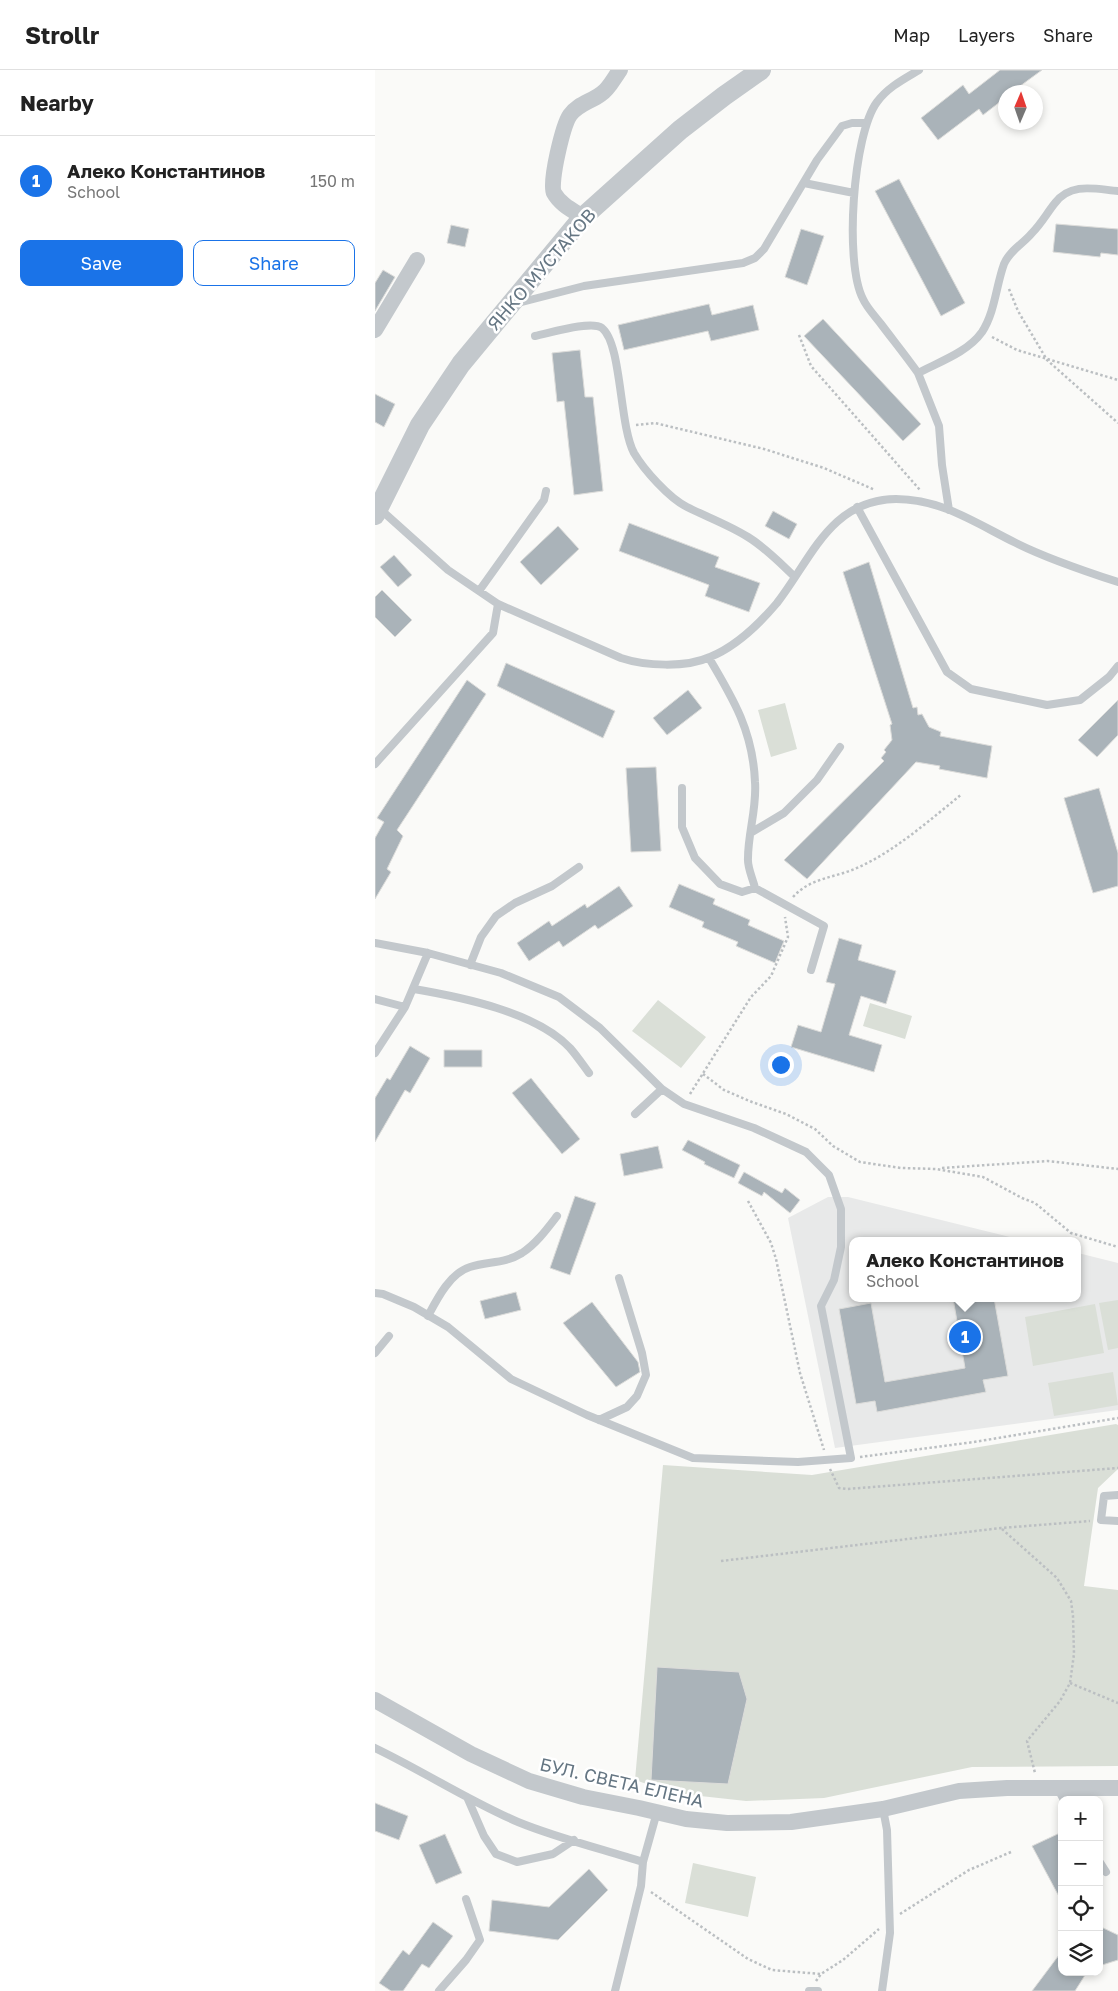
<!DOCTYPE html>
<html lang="en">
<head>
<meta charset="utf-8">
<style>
  body { margin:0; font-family:"Golos Text",sans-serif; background:#f6f6f6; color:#222 }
  .controls { position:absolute; right:15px; bottom:15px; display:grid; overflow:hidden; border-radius:10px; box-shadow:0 2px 8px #0003 }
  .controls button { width:45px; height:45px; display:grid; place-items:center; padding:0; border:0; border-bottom:1px solid #e0e0e0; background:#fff; color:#222; font:25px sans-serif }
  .compass { position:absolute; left:623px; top:15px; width:45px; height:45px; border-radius:50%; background:#fff; box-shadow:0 2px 8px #0003; rotate:2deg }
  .you { position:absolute; left:405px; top:994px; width:18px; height:18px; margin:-12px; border:4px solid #fff; border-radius:50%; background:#1a73e8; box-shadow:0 0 0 8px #1a73e833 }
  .badge { display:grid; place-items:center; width:32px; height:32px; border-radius:50%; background:#1a73e8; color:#fff; font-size:16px; font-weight:700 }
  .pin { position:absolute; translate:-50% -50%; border:2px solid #fff; box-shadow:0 1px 5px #0006 }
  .popup { position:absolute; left:474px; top:1167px; width:232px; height:65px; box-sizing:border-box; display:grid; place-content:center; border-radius:10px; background:#fff; filter:drop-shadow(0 1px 4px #0005); font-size:16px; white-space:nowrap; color:#767676 }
  .popup b { font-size:19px; color:#222 }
  .popup::after { content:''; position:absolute; left:50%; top:100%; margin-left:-10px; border:10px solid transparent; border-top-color:#fff }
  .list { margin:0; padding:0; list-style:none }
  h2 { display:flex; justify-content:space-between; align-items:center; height:65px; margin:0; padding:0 20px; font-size:21px }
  h2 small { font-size:16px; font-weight:400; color:#767676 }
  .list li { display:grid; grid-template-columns:32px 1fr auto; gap:15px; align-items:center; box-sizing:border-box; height:90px; padding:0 20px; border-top:1px solid #e0e0e0 }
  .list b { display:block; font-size:19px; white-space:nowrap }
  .list p { margin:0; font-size:16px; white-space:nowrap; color:#767676 }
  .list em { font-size:16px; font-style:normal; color:#767676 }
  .actions { display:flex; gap:10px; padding:15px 20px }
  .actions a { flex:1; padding:11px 0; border:1px solid #1a73e8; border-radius:10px; text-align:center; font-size:18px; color:#1a73e8 }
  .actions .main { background:#1a73e8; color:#fff }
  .icon { flex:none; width:28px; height:28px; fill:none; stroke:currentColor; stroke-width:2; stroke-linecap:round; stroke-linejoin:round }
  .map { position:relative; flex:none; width:743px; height:1921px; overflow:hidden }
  header { display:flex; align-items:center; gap:30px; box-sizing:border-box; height:70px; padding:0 25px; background:#fff; border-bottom:1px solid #e0e0e0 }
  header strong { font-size:24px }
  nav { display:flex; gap:28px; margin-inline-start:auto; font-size:18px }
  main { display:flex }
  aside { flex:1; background:#fff }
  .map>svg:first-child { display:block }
  .built { fill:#e8e9e9 }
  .green { fill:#dadfd7 }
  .building { fill:#aab3b9; stroke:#dcdcda }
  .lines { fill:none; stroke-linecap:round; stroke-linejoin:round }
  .path { stroke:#bbbfc2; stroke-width:2.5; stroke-dasharray:2.5 2.5; stroke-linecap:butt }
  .service { stroke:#c3c8cc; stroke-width:8 }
  .minor { stroke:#c3c8cc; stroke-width:16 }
  .tertiary { stroke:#c3c8cc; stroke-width:20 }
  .labels { text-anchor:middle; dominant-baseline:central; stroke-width:5; stroke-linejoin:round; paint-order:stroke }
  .street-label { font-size:18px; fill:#657683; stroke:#fff }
</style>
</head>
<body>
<header>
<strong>Strollr</strong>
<nav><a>Map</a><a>Layers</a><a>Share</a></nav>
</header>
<main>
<aside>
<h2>Nearby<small></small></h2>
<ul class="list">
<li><span class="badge">1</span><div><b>Алеко Константинов</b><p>School</p></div><em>150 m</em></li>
</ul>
<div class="actions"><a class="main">Save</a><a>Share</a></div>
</aside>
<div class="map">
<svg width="743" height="1921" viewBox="0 0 743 1921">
  <rect width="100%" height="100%" fill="#fafaf8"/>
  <!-- built -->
  <path class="built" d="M453,1127H473L651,1171H478V1228H702L703,1183L743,1193V1340L460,1378L413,1148Z"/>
  <!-- green -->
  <path class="green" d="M410,633L422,679L396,687L383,640Z
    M283,930L331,967L306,998L257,961Z
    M495,933L537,946L530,969L488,956Z
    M743,1230V1278L733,1280L724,1233Z
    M720,1234L729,1283L658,1296L650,1247Z
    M738,1302L743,1335L679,1346L673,1313Z
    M741,1354L743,1355V1399L723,1418L709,1516L743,1520V1696L597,1697L449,1728L371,1731L298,1723L260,1710L288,1395L437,1405Z
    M318,1793L381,1807L373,1847L310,1833Z"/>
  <!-- building -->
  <path class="building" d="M625,0H667L637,22H630V28L608,45L604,39L563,70L546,48L588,15L594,24Z
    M524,109L590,233L566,246L500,121Z
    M681,154L743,159V185L726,183L725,187L678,182Z
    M76,155L94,159L90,177L72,173Z
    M426,159L449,166L432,215L410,207Z
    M8,200L20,207L0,241V213Z
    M334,234L337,245L378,235L384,260L336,271L333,261L249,280L243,255Z
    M448,249L546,354L528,371L429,266Z
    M205,280L210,327H218L228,421L199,425L189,331L182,332L177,283Z
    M0,324L20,334L9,357L0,352Z
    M398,441L422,454L414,469L390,456Z
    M254,453L344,487L340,497L385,513L374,542L330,526L334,515L244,481Z
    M183,456L204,479L166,515L145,492Z
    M19,485L37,505L23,517L5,497Z
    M494,492L538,638L542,637L543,645L547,644L554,657L566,662L565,666L617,676L612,708L564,699L565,696L541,692L432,809L409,790L509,691L506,688L511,682L509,680L517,670L515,655L517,654L468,502Z
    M7,520L37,550L20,567L0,547V527Z
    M131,593L240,641L228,668L122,616Z
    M92,610L111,624L22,760L28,766L12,799L16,802L0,829V768L9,752L2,748Z
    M313,620L327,638L292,665L278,648Z
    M743,630V665L722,687L703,670Z
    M281,697L286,781L256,782L251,698Z
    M724,718L743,783V816L718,823L689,728Z
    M304,814L340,829L338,834L375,850L373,855L409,871L400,893L361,876L363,872L327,857L329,852L294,837Z
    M244,816L258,836L223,859L220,855L188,877L184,871L154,891L142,873L174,851L177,856L210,834L212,838Z
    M464,868L487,875L483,890L521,901L511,934L486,926L474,965L507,975L499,1002L416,977L423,955L446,962L460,914L451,912Z
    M35,976L55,988L35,1023L30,1020L0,1072V1028L12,1008L15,1010Z
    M69,980H107V997H69Z
    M156,1008L205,1069L187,1084L137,1023Z
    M313,1070L365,1095L359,1108L329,1094L330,1092L307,1080Z
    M283,1076L288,1098L249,1106L245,1084Z
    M369,1102L407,1123L410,1118L425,1130L415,1143L389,1122L387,1126L363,1113Z
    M200,1126L221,1133L195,1205L175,1198Z
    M141,1222L146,1240L110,1249L105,1231Z
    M578,1228H619L633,1306L608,1310L611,1322L502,1342L500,1331L481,1334L464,1239L496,1233L510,1312L590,1298Z
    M217,1232L263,1292L265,1302L241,1317L188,1253Z
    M282,1597L364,1602L372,1629L353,1714L276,1710Z
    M0,1733L33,1746L24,1770L0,1761Z
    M687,1762V1832L657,1776Z
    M70,1764L87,1803L61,1814L44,1775Z
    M214,1799L233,1820L183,1870L114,1861L117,1830L174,1837Z
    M58,1852L78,1866L54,1898L47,1894L28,1921H16L4,1913L28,1880L34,1885Z
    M724,1856L743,1865V1890L724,1896Z
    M687,1881V1902H712L700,1921H657Z"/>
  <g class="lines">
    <!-- path -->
    <path class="path" d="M634,219L643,241L672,290L743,353
      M424,265L436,296L545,420
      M617,267L642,280L743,310
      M261,355L280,353L389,379L449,398L500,420
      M418,827C436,807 461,808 484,797C520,781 556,749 587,724
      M328,1004L349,1020L377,1032L411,1044L440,1059L458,1076L485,1092L526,1098L561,1099L608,1107L647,1128L660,1133L696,1163L743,1177
      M315,1024L376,927L396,906L413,867L410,847
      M567,1098L673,1091L743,1099
      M373,1131L396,1173L401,1189L425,1303L449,1380
      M485,1387L599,1372L743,1348
      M455,1399L464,1418L472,1419L743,1398
      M627,1459L682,1508L696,1531L698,1546L699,1584L695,1613L685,1631L652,1671L660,1703
      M346,1491L626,1458L715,1451
      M695,1613L743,1633
      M276,1822L373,1889L397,1900L446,1904
      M525,1844L594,1800L636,1782
      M441,1911L446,1904L468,1890L504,1859"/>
    <!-- service -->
    <path class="service" d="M429,113L479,123
      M143,233L209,216L368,193L380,188L389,179L442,90L467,56L477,53H491
      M160,266C175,263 216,250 227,258C247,274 244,355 259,383C269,400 294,428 312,437C332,447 354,455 373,467C391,478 405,493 420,507
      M543,303C531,286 518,270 506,254C500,246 492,238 488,229C469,193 478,64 502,32C513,17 529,9 544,0
      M482,437L572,602L596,619L672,635L705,630L734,607L743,596
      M5,439L73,500L123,534L246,588C270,596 311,598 335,587C360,577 385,553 402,533C437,488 455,430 521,429C567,429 602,454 641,473C673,489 709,501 743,512
      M574,440L567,395L564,356L543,303C564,292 593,282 607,262C620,242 621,216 629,194C635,180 648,174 657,163C666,154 672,143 680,133C696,112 720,119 743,121
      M104,521L169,430L171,421
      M334,588C359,630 378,662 380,712C382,738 373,763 373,788C372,797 378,809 380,818L449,856L436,900
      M0,694L118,563L123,534
      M307,718V757L320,788L345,814L367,822L380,818
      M377,762L409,743L442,710L465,677
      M0,873L53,883L126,903L184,927L225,958L287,1019L309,1034L379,1058L431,1082L454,1105L466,1139V1177L459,1210L446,1236L476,1388L423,1392L318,1388L212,1345L136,1309L73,1257L39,1237L8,1224L0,1223
      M95,895L106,867L121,846L140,833L177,816L204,797
      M39,919C86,927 161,942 195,978C202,986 208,995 214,1003
      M0,929L30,937
      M0,983L30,937L53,883
      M260,1044L287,1019
      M53,1246C62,1229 75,1203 95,1197C114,1191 129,1194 147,1183C161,1174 172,1159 182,1146
      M0,1283L14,1266
      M224,1350L252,1337L262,1326L271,1305L267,1283L244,1208
      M743,1425L729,1426L726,1450L743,1451
      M0,1678C48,1701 94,1731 143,1752C182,1768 227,1779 268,1792
      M683,1719L689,1730
      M92,1727L109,1766L121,1784L142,1792L178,1784L199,1770
      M724,1791L731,1802
      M64,1921L91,1890L105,1870L91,1829
      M240,1921L266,1816L268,1792L282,1742
      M434,1921H443
      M507,1921L515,1863L512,1760L508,1739"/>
    <!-- minor -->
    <path class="minor" d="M208,147C197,140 185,134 179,123C174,113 188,55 195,45C203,34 215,32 226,24C234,19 239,8 245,0
      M0,260L42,190
      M0,1630L96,1684L154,1711L208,1727L264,1738L311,1749L352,1753L416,1752L508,1739L584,1721L632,1718H743"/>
    <!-- tertiary -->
    <path class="tertiary" d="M0,445L45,355L86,294L208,147L305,60L349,26L386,0"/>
  </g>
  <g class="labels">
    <!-- street labels -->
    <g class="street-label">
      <text transform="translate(166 199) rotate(-49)">ЯНКО МУСТАКОВ</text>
      <text transform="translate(247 1712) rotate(13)">БУЛ. СВЕТА ЕЛЕНА</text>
    </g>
  </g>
</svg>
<div class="controls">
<button>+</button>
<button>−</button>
<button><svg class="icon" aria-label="locate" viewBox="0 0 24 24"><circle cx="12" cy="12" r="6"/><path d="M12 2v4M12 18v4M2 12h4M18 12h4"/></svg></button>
<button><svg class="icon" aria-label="layers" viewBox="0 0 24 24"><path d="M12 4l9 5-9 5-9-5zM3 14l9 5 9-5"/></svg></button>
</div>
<svg class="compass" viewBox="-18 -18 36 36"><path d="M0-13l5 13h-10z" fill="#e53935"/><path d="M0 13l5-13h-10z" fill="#767676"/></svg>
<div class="you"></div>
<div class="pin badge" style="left:590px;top:1267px">1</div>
<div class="popup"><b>Алеко Константинов</b>School</div>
</div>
</main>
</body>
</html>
